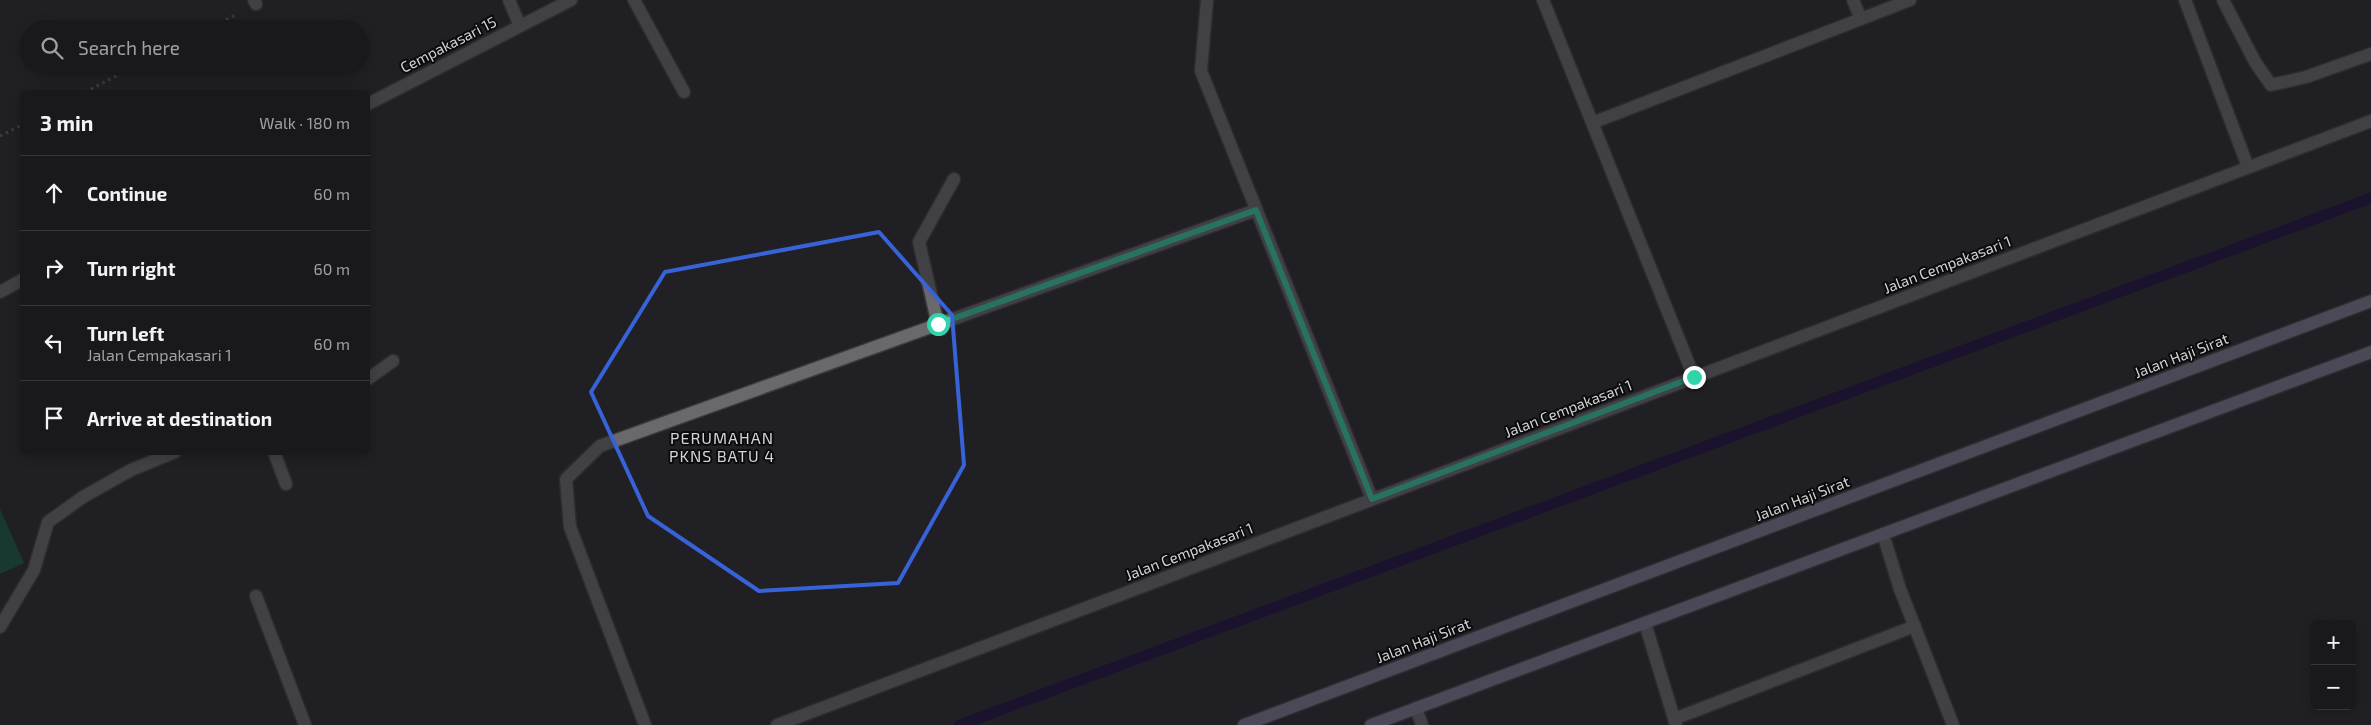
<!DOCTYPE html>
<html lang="en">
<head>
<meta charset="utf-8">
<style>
  body { margin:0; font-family:"Exo 2",sans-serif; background:#262529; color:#f1f3f6 }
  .controls { position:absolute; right:15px; bottom:15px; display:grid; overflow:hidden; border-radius:8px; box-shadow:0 2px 12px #0003 }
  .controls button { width:45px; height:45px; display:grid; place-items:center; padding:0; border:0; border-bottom:1px solid #37373b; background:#19181c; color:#f1f3f6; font:25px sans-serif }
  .stop { position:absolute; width:15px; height:15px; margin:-11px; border:4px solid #30d4aa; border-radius:50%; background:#fff }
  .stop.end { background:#30d4aa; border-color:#fff; box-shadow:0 1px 5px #0008 }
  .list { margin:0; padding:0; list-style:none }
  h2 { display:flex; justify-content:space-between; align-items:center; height:65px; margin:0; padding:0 20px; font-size:21px }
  h2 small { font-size:16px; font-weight:400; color:#9fa0a3 }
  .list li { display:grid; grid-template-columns:32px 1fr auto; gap:15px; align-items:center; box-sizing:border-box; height:75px; padding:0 20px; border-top:1px solid #37373b }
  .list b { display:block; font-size:19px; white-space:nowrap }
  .list p { margin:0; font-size:16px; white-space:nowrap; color:#9fa0a3 }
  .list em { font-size:16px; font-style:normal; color:#9fa0a3 }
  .icon { flex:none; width:28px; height:28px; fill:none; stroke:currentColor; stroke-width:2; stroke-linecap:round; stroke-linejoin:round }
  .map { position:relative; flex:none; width:2371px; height:725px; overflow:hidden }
  .search { position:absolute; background:#19181c; box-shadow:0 2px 12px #0003; left:20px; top:20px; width:350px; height:55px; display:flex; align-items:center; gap:12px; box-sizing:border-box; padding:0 18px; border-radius:28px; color:#9fa0a3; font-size:19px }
  .panel { position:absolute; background:#19181c; box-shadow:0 2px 12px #0003; left:20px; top:90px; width:350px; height:365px; border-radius:8px }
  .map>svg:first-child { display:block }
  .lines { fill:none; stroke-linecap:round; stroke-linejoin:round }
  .stream { stroke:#160039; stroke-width:11 }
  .building { fill:#0d5744 }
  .lane-casing { stroke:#3b3a3e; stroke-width:15 }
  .street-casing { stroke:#3b3a3e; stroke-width:15 }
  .secondary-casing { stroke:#3b3a3e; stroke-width:15 }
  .path { stroke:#5b5b5f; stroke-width:3; stroke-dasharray:2.5 4; stroke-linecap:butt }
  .lane { stroke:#69686d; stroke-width:12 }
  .street { stroke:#69686d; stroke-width:12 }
  .secondary { stroke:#7f7898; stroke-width:12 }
  .route { stroke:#30d4aa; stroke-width:6 }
  .marked { fill:none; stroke:#3862d8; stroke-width:4; stroke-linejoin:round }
  .labels { text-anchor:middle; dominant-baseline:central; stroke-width:4; stroke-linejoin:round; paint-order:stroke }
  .street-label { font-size:15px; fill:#d3d3d6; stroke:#0b0a0c }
  .neighbourhood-label { font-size:16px; letter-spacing:1px; fill:#d3d3d6; stroke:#0b0a0c }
</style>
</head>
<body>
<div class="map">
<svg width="2371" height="725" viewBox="0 0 2371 725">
  <rect width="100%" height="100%" fill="#212025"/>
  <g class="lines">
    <!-- stream -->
    <path class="stream" d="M960,725L2371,198"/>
  </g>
  <!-- building -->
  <path class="building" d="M0,509L24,563L0,574Z"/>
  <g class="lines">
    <defs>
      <path id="lane" d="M254,0L256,4
        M509,0L520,26
        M634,0L684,92
        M1207,0L1201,71L1372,499
        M2185,0L2248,167
        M2223,0L2255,62L2271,85L2306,77L2371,54
        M938,325L919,242L954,179
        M368,379L393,361
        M274,452L286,484
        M1883,534L1900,589L1953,725
        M256,596L305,725
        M1645,623L1676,725
        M0,627L34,570L48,522L83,497L131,470L175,452
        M1416,708L1422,725
        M1674,719L1915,626
        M645,725L570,527L566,479L600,446L1256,210"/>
      <path id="street" d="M1543,0L1694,377
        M1853,0L1861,19
        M368,104L571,0
        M1592,123L1910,0
        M0,292L22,280
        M777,725L2371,121"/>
      <path id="secondary" d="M1244,725L2371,301
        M1371,725L2371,352"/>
    </defs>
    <!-- lane casing -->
    <use href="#lane" class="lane-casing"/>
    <!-- street casing -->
    <use href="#street" class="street-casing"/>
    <!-- secondary casing -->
    <use href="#secondary" class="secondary-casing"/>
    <!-- path -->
    <path class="path" d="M209,29L235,15
      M85,92L136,66
      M0,136L22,125"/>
    <!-- lane -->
    <use href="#lane" class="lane"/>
    <!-- street -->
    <use href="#street" class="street"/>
    <!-- secondary -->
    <use href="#secondary" class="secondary"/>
  </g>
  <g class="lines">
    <!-- route -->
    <path class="route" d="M938,324L1256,210L1372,499L1694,377"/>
  </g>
  <!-- marked area -->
  <path d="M0 0H2371V725H0ZM879,232L952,315L964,465L898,583L759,591L648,516L591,392L665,272Z" fill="#212025" fill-opacity=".55" fill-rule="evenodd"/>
  <path class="marked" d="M879,232L952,315L964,465L898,583L759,591L648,516L591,392L665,272Z"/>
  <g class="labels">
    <!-- street labels -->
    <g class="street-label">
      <text transform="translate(448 44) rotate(-27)">Cempakasari 15</text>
      <text transform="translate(1947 264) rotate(-21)">Jalan Cempakasari 1</text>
      <text transform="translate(2181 355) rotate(-21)">Jalan Haji Sirat</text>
      <text transform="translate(1568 408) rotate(-21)">Jalan Cempakasari 1</text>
      <text transform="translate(1802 498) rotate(-21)">Jalan Haji Sirat</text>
      <text transform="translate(1189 551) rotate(-21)">Jalan Cempakasari 1</text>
      <text transform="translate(1423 640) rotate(-21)">Jalan Haji Sirat</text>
    </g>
    <!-- neighbourhood labels -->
    <g class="neighbourhood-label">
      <text x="722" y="437">PERUMAHAN<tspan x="722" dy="18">PKNS BATU 4</tspan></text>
    </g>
  </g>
</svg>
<div class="controls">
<button>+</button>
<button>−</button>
</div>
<div class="stop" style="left:938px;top:324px"></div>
<div class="stop end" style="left:1694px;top:377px"></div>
<div class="search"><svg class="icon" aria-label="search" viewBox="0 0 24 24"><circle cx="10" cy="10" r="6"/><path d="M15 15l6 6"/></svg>Search here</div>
<section class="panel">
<h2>3 min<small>Walk · 180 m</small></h2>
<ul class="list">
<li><svg class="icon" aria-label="ahead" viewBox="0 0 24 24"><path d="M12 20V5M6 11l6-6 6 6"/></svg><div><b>Continue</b></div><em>60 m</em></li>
<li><svg class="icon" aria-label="right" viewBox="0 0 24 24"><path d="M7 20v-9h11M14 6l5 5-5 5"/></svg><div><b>Turn right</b></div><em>60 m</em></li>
<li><svg class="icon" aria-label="left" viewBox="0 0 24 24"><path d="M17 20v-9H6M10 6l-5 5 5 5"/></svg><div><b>Turn left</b><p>Jalan Cempakasari 1</p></div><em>60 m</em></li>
<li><svg class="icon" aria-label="arrive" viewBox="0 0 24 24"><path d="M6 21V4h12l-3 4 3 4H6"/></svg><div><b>Arrive at destination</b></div></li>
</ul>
</section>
</div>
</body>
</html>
